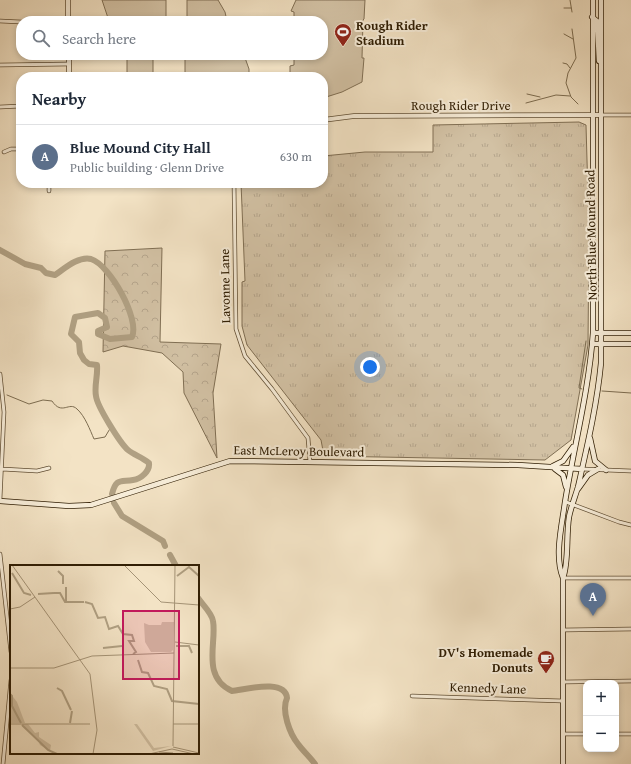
<!DOCTYPE html>
<html lang="en">
<head>
<meta charset="utf-8">
<style>
  body { margin:0; font-family:"Gentium Book Plus",serif; background:#f2f2f3; color:#1f2937 }
  .controls { position:absolute; right:12px; bottom:12px; display:grid; overflow:hidden; border-radius:8px; box-shadow:0 2px 6px #0003 }
  .controls button { width:36px; height:36px; display:grid; place-items:center; padding:0; border:0; border-bottom:1px solid #e0e1e3; background:#fff; color:#1f2937; font:20px sans-serif }
  .you { position:absolute; left:370px; top:367px; width:14px; height:14px; margin:-10px; border:3px solid #fff; border-radius:50%; background:#1a73e8; box-shadow:0 0 0 6px #1a73e833 }
  .badge { display:grid; place-items:center; width:26px; height:26px; border-radius:50%; background:#8f2418; color:#fff; font-size:13px; font-weight:700 }
  .pin { position:absolute; translate:-50% -33px; filter:drop-shadow(0 1px 2px #0008) }
  .pin::after { content:''; position:absolute; top:21px; width:14px; height:12px; background:inherit; clip-path:polygon(0 0,100% 0,50% 100%) }
  .list { margin:0; padding:0; list-style:none }
  h2 { display:flex; justify-content:space-between; align-items:center; height:52px; margin:0; padding:0 16px; font-size:17px }
  h2 small { font-size:13px; font-weight:400; color:#747a83 }
  .list li { display:grid; grid-template-columns:26px 1fr auto; gap:12px; align-items:center; box-sizing:border-box; height:64px; padding:0 16px; border-top:1px solid #e0e1e3 }
  .list b { display:block; font-size:15px; white-space:nowrap }
  .list p { margin:0; font-size:13px; white-space:nowrap; color:#747a83 }
  .list em { font-size:13px; font-style:normal; color:#747a83 }
  .icon { flex:none; width:22px; height:22px; fill:none; stroke:currentColor; stroke-width:2; stroke-linecap:round; stroke-linejoin:round }
  .map { position:relative; flex:none; width:631px; height:764px; overflow:hidden }
  .search { position:absolute; background:#fff; box-shadow:0 2px 6px #0003; left:16px; top:16px; width:312px; height:44px; display:flex; align-items:center; gap:10px; box-sizing:border-box; padding:0 14px; border-radius:16px; color:#747a83; font-size:15px }
  .panel { position:absolute; background:#fff; box-shadow:0 2px 6px #0003; left:16px; top:72px; width:312px; height:116px; border-radius:16px }
  .map>svg:first-child { display:block }
  .grass { fill:url(#grass-tufts); stroke:#806f54 }
  .forest { fill:url(#forest-crowns); stroke:#806f54 }
  .park { fill:#d2c1a4; stroke:#806f54 }
  .lines { fill:none; stroke-linecap:round; stroke-linejoin:round }
  .stream { stroke:#7c6c50; stroke-width:1 }
  .river { stroke:#b0a083; stroke-width:6 }
  .minor-casing { stroke:#604e34; stroke-width:4.5 }
  .tertiary-casing { stroke:#604e34; stroke-width:5.5 }
  .secondary-casing { stroke:#2f1d03; stroke-width:6 }
  .minor { stroke:#f7edd9; stroke-width:3 }
  .tertiary { stroke:#f7edd9; stroke-width:4 }
  .secondary { stroke:#f7edd9; stroke-width:4.5 }
  .labels { text-anchor:middle; dominant-baseline:central; stroke-width:4; stroke-linejoin:round; paint-order:stroke }
  .poi-label { font-size:13px; font-weight:bold; fill:#2f1d03; stroke:#f7edd9; text-anchor:start }
  .street-label { font-size:13px; fill:#2f1d03; stroke:#f7edd9 }
  .inset-river { fill:none; stroke:#b0a083; stroke-width:2 }
  .inset-road { fill:none; stroke:#a59477; stroke-width:1 }
  .view { fill:#c2185b; fill-opacity:0.15; stroke:#c2185b; stroke-width:2 }
  .inset-edge { fill:none; stroke:#2f1d03; stroke-width:2 }
</style>
</head>
<body>
<div class="map">
<svg width="631" height="764" viewBox="0 0 631 764">
  <defs>
    <pattern id="grass-tufts" width="24" height="20" patternUnits="userSpaceOnUse"><rect width="24" height="20" fill="#d2c1a4"/><path d="M3 7l-1-3M5 7V3M7 7l1-3M15 17l-1-3M17 17v-4M19 17l1-3" fill="none" stroke="#b5a58c"/></pattern>
    <pattern id="forest-crowns" width="20" height="18" patternUnits="userSpaceOnUse"><rect width="20" height="18" fill="#d2c1a4"/><path d="M2 6a3 3 0 1 1 6 0M12 15a3 3 0 1 1 6 0" fill="none" stroke="#b5a58c"/></pattern>
  </defs>
  <rect width="100%" height="100%" fill="#f3e3c5"/>
  <filter id="stains"><feTurbulence type="fractalNoise" baseFrequency=".005" numOctaves="4"/><feColorMatrix values="0 0 0 0 .2 0 0 0 0 .09 0 0 0 0 .02 0 0 0 .5 -.17"/></filter>
  <radialGradient id="worn" r=".72"><stop offset=".6" stop-color="#630" stop-opacity="0"/><stop offset="1" stop-color="#630" stop-opacity=".3"/></radialGradient>
  <!-- grass -->
  <path class="grass" d="M579,122L586,125L589,230L588,345L571,440L545,460L324,456L321,440L247,345L242,326V282L245,281L241,183H323V156L365,152H433V125Z"/>
  <!-- forest -->
  <path class="forest" d="M162,248L160,342L221,344L213,393L217,458L184,393L183,372L162,353L123,346L103,352L105,251Z"/>
  <!-- park -->
  <path class="park" d="M102,0H166V20L109,21Z
    M187,0H218L225,12L227,21H187Z
    M296,0H365L364,19L363,20L362,58H364L362,82L342,92L323,98V77H290V66L294,65V55H323V21H294V12L291,11Z
    M127,55H153V77H127Z
    M185,55H244L249,69V77H185Z"/>
  <g class="lines">
    <!-- stream -->
    <path class="stream" d="M570,0L572,12
      M564,8H571
      M572,29L576,58L568,73L566,83L571,97L578,104
      M564,34L573,39
      M563,63L567,64L570,68
      M527,94L540,97
      M526,103L556,95L570,96
      M582,389L579,388L586,341
      M602,391L631,393
      M7,395L29,404L43,400L52,401C62,416 69,401 77,409C85,416 90,430 94,439L105,437L111,427"/>
    <!-- river -->
    <path class="river" d="M0,250L25,264L41,268L46,273L55,275C64,269 78,256 91,259C110,265 140,319 132,337L110,339L98,334V331L107,327L105,318L98,313L75,317L71,334L79,342L80,353L84,360L89,364L97,365C98,376 94,386 96,396C97,406 120,443 128,450C134,455 142,457 149,463C150,471 141,479 133,480C120,482 116,478 112,494
      M114,503L122,516L163,541L165,546
      M170,555L176,566
      M198,598C202,604 212,613 213,621C217,642 201,677 232,691C244,690 285,678 287,698C281,711 290,734 298,744C303,751 310,757 315,764"/>
    <defs>
      <path id="minor" d="M0,21L21,22
        M0,65L69,64
        M0,107L21,106
        M601,115H631
        M4,152L11,149H21
        M49,183V191
        M234,183L236,329L245,356L272,389L308,438L310,462
        M0,374L4,412L0,499
        M2,469L37,471L49,468
        M582,469L631,471
        M566,502L619,522L631,525
        M0,554L11,652
        M563,578H631
        M563,630L631,629
        M563,682L631,681
        M412,696L563,701
        M563,734H586
        M616,734H631
        M3,764L11,680"/>
      <path id="tertiary" d="M68,0V21
        M69,55V77
        M323,120L354,116L600,115"/>
      <path id="secondary" d="M592,17L597,21L599,61
        M593,333H631
        M592,344H631
        M590,438L595,461L606,470
        M553,466L563,461L573,447
        M555,469L563,475L566,487
        M578,489L588,475L598,469
        M0,501L69,506L91,505L230,461L518,465L582,469
        M563,578C554,556 562,525 565,502C574,446 589,390 593,333V0
        M563,764V578C569,562 566,536 569,517C571,507 575,497 578,487C587,447 597,405 601,363V0"/>
    </defs>
    <!-- minor casing -->
    <use href="#minor" class="minor-casing"/>
    <!-- tertiary casing -->
    <use href="#tertiary" class="tertiary-casing"/>
    <!-- secondary casing -->
    <use href="#secondary" class="secondary-casing"/>
    <!-- minor -->
    <use href="#minor" class="minor"/>
    <!-- tertiary -->
    <use href="#tertiary" class="tertiary"/>
    <!-- secondary -->
    <use href="#secondary" class="secondary"/>
  </g>
  <!-- icons -->
  <defs>
    <symbol id="stadium-pin" viewBox="-11 -11 22 30"><path d="M0 17L-7.5 6A9.5 9.5 0 1 1 7.5 6Z" fill="#8f2418" stroke="#f7edd9"/><path d="M0-5a6.5 5 0 1 0 0 10a6.5 5 0 1 0 0-10ZM-3.5-1.8h7v3.6h-7Z" fill="#fff"/></symbol>
    <symbol id="cafe-pin" viewBox="-11 -11 22 30"><path d="M0 17L-7.5 6A9.5 9.5 0 1 1 7.5 6Z" fill="#8f2418" stroke="#f7edd9"/><path d="M-5.5-4.5H6V0H3Q3 3.5 0 3.5H-2.5Q-5.5 3.5-5.5 0ZM3-3.2v2h1.7v-2ZM-6 4.5H4V6H-6Z" fill="#fff"/></symbol>
  </defs>
  <g fill-rule="evenodd">
    <use href="#stadium-pin" x="333" y="22" width="20" height="27"/>
    <use href="#cafe-pin" x="536" y="649" width="20" height="27"/>
  </g>
  <g class="labels">
    <!-- poi labels -->
    <g class="poi-label">
      <text x="356" y="25">Rough Rider<tspan x="356" dy="15">Stadium</tspan></text>
      <text x="533" y="652" text-anchor="end">DV's Homemade<tspan x="533" dy="15">Donuts</tspan></text>
    </g>
    <!-- street labels -->
    <g class="street-label">
      <text x="461" y="105">Rough Rider Drive</text>
      <text transform="translate(591 235) rotate(-91)">North Blue Mound Road</text>
      <text transform="translate(225 286) rotate(-91)">Lavonne Lane</text>
      <text transform="translate(299 451) rotate(1)">East McLeroy Boulevard</text>
      <text transform="translate(488 688) rotate(2)">Kennedy Lane</text>
    </g>
  </g>
  <!-- overview -->
  <g transform="translate(10 565)">
    <rect width="189" height="189" fill="#f3e3c5"/>
    <path d="M152,57H164L163,85L161,87H141L135,77L134,58L139,60H151ZM12,159H18L25,168L29,167V172L41,180L40,186L30,180L28,175ZM124,159H127L144,183L161,181L143,186Z" fill="#d2c1a4"/>
    <path d="M0,128L7,137L15,158H0Z" fill="#d2c1a4"/>
    <path class="inset-river" d="M48,6L53,11V19M2,8L14,28L21,30M167,11L179,2L189,11M56,22V36M44,28H50L55,37H74M28,29L44,28M75,37L82,39L88,53L95,52L99,64L108,61L113,69L122,70L124,76H119L126,87L123,89M166,81H179L182,88M93,83L112,81M128,95L132,107L138,108L144,121L157,124L162,136L189,139M47,123L52,126L61,145M0,129L2,131V141L11,158M60,158L62,146M12,160L38,185L47,189"/>
    <path class="inset-road" d="M2,0L80,109L87,165L83,189M114,0L151,37L189,40M0,44L10,42L25,32M165,77L189,80M0,103H44L82,91L164,88M0,159H80M163,159H189M163,181L165,0M163,182L189,188M149,187L163,188M139,189L162,184L184,189"/>
    <path class="view" d="M113,46H169V114H113Z"/>
    <rect width="189" height="189" class="inset-edge"/>
  </g>
  <rect width="100%" height="100%" filter="url(#stains)"/>
  <rect width="100%" height="100%" fill="url(#worn)"/>
</svg>
<div class="controls">
<button>+</button>
<button>−</button>
</div>
<div class="you"></div>
<div class="pin badge" style="left:593px;top:616px;background:#5c6f8a">A</div>
<div class="search"><svg class="icon" aria-label="search" viewBox="0 0 24 24"><circle cx="10" cy="10" r="6"/><path d="M15 15l6 6"/></svg>Search here</div>
<section class="panel">
<h2>Nearby<small></small></h2>
<ul class="list">
<li><span class="badge" style="background:#5c6f8a">A</span><div><b>Blue Mound City Hall</b><p>Public building · Glenn Drive</p></div><em>630 m</em></li>
</ul>
</section>
</div>
</body>
</html>
